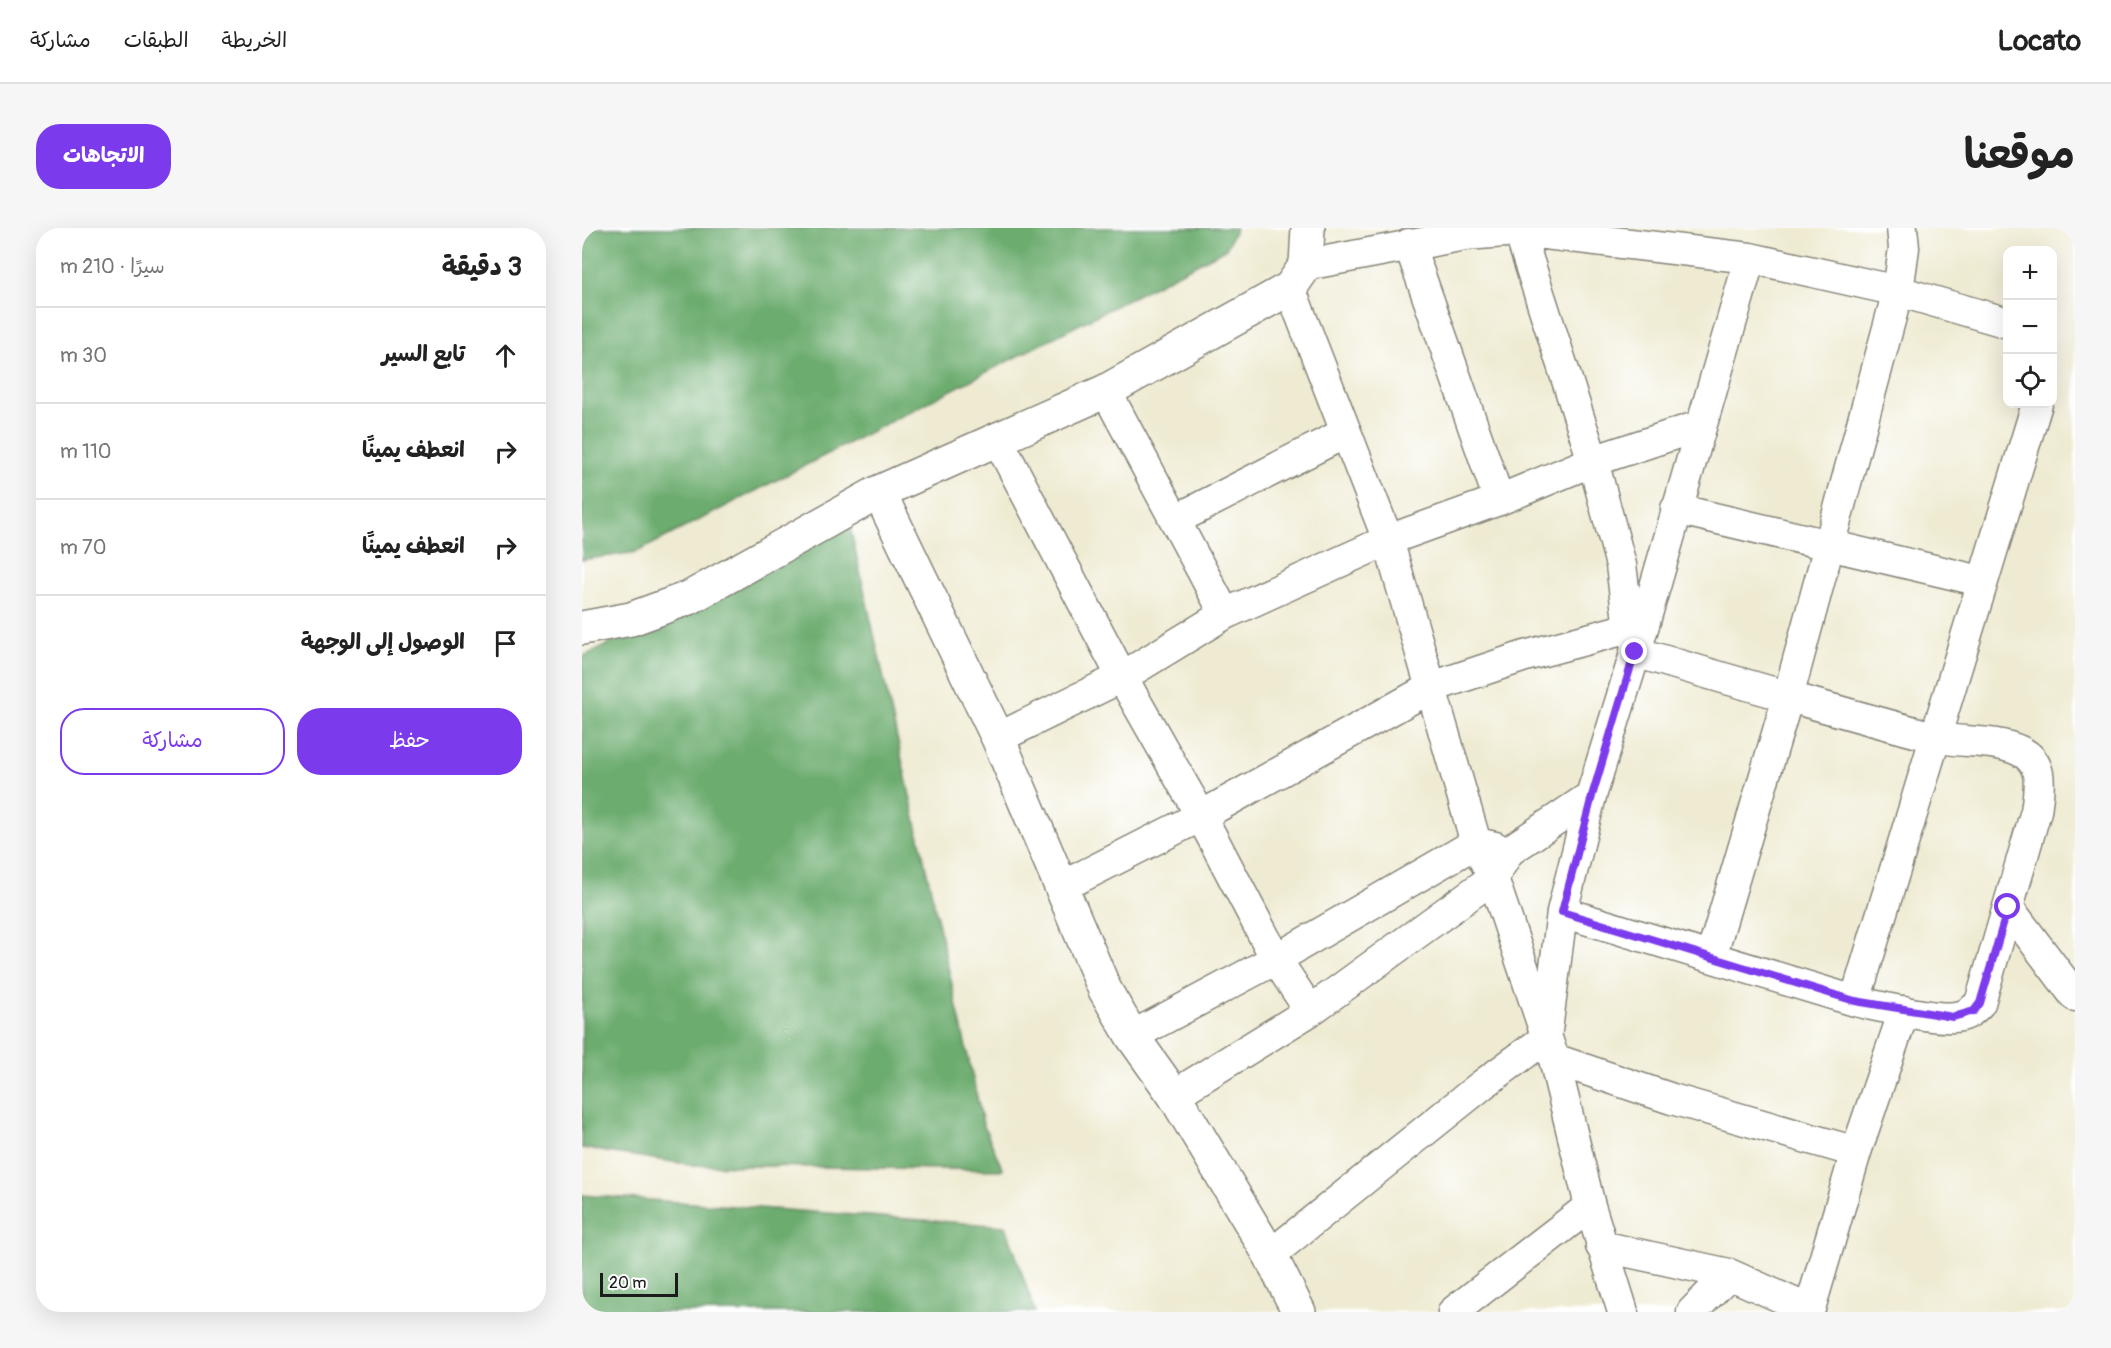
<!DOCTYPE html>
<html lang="ar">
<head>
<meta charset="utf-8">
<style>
  body { margin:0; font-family:Pangolin,"Playpen Sans Arabic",sans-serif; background:#f6f6f6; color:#222; direction:rtl }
  .controls { position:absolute; right:18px; top:18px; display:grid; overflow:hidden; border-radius:12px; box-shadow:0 6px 24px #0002 }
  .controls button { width:54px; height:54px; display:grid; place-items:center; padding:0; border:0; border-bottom:2px solid #e0e0e0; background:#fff; color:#222; font:30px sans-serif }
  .scale { position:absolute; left:18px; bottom:15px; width:78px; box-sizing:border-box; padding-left:6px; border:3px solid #1c1c1c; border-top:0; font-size:16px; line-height:21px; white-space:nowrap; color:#1c1c1c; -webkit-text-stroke:4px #fff; paint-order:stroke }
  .stop { position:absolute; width:18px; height:18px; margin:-14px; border:4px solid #7c3aed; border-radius:50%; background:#fff }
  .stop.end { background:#7c3aed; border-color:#fff; box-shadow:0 2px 6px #0008 }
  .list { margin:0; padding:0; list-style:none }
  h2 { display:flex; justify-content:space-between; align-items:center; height:78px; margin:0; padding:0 24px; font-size:26px }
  h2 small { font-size:20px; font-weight:400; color:#767676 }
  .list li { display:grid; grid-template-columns:39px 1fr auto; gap:18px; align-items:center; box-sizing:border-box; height:96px; padding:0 24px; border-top:2px solid #e0e0e0 }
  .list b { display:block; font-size:22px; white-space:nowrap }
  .list em { font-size:20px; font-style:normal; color:#767676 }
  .actions { display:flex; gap:12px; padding:18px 24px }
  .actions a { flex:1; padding:14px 0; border:2px solid #7c3aed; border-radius:24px; text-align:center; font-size:21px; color:#7c3aed }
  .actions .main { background:#7c3aed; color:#fff }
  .icon { flex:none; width:33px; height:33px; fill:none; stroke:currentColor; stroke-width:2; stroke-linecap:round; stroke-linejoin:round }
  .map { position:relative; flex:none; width:1493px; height:1084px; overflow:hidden; direction:ltr; border-radius:24px }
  header { display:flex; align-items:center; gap:36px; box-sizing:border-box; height:84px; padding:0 30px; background:#fff; border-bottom:2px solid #e0e0e0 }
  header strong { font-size:28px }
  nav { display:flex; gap:33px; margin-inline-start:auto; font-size:21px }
  .intro { display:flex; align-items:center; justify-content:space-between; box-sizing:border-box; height:144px; padding:0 36px }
  h1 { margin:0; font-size:42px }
  .button { padding:15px 27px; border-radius:24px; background:#7c3aed; color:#fff; font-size:21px; font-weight:700 }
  main { display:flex; gap:36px; padding:0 36px }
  aside { flex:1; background:#fff; border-radius:24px; box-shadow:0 6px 24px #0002 }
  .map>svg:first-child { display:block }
  .forest { fill:#6cac6e; stroke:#446445; stroke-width:1.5 }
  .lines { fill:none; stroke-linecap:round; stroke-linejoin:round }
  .street-casing { stroke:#868478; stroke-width:33 }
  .secondary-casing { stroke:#868478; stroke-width:36 }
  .street { stroke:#fff; stroke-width:30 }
  .secondary { stroke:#fff; stroke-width:33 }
  .route { stroke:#7c3aed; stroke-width:8 }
</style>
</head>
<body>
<header>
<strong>Locato</strong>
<nav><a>الخريطة</a><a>الطبقات</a><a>مشاركة</a></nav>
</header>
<div class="intro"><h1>موقعنا</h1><a class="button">الاتجاهات</a></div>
<main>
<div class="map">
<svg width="1493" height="1084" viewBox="0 0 1493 1084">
  <rect width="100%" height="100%" fill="#fff"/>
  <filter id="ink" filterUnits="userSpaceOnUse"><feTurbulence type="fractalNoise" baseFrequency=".0167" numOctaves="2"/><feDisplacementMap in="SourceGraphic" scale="12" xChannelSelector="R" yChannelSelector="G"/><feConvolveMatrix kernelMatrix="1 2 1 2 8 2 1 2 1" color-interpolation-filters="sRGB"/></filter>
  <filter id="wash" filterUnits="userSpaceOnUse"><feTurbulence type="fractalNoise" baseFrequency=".008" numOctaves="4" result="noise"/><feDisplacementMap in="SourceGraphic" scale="24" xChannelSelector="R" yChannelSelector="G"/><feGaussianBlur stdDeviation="1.35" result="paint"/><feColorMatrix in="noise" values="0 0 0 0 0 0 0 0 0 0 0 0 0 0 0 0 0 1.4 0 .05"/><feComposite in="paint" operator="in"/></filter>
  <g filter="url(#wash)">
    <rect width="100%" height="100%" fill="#efebd3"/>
    <!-- forest -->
    <path class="forest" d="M0,0H654L644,21L55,324L0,332Z
      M263,276L401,896L421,942L111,937L0,920V429L103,379Z
      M0,967L424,998L453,1084H0Z"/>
  </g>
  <g filter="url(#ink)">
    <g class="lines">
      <defs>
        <path id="street" d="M937,3L1011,233L1039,337L1047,400
          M827,16L917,272
          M724,37L883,7L937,3L1168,30L1316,63L1426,95
          M708,60L806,312L894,615L911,650L972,831L1008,978L1041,1084
          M524,163L643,386
          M415,210L540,449L619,588L694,731L728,783
          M1094,281L1399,353
          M593,292L763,205
          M416,510L540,449L643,386L806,312L917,272L1011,233L1117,198
          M479,659L619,588L850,459L943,428L1047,400H1061
          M1426,679L1493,768
          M980,684L1273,773C1295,778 1360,794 1379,788C1387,786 1392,781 1398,775L1454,583C1457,561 1463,535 1438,523C1411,510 1376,516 1348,508C1249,482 1151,453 1053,424
          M1129,729L1206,469L1316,63L1322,20L1320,0
          M1273,773L1455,176
          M550,808L694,731L894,615L913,619
          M972,831L1090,871L1274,924
          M592,867L728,783L911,650L927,623L1009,568
          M1019,1018L1147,1046L1225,1081
          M688,1027L900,857L964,810L980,684L1009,568L1061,400L1168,30
          M871,1084L1008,978
          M1110,1084L1147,1046
          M1227,1084L1274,924L1322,783"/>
        <path id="secondary" d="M297,264L416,510L523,762L550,808L592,867L688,1027L717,1084
          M0,400L49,391L109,369L297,264L524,163L708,60L724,37L726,0"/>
      </defs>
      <!-- street casing -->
      <use href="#street" class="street-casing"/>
      <!-- secondary casing -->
      <use href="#secondary" class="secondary-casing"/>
      <!-- street -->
      <use href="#street" class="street"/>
      <!-- secondary -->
      <use href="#secondary" class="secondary"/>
    </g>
  </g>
  <g class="lines" filter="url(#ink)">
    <!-- route -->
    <path class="route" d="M1053,424L1010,568L980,684L1273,773L1371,789L1392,783L1398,775L1426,679"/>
  </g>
</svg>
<div class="controls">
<button>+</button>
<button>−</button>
<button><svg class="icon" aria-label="locate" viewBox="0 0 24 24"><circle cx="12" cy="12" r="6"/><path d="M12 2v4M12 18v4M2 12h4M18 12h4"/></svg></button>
</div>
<div class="scale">20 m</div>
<div class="stop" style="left:1426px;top:679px"></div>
<div class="stop end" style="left:1053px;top:424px"></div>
</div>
<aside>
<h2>3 دقيقة<small>سيرًا · 210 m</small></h2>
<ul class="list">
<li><svg class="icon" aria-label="ahead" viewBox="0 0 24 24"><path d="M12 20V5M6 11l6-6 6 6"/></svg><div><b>تابع السير</b></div><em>30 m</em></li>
<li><svg class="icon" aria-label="right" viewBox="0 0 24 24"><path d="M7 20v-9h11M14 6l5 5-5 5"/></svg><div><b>انعطف يمينًا</b></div><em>110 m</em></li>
<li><svg class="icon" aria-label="right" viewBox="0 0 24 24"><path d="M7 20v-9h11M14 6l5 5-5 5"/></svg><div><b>انعطف يمينًا</b></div><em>70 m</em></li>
<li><svg class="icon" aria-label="arrive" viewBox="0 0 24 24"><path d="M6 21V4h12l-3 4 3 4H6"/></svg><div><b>الوصول إلى الوجهة</b></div></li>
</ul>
<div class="actions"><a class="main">حفظ</a><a>مشاركة</a></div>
</aside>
</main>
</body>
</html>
